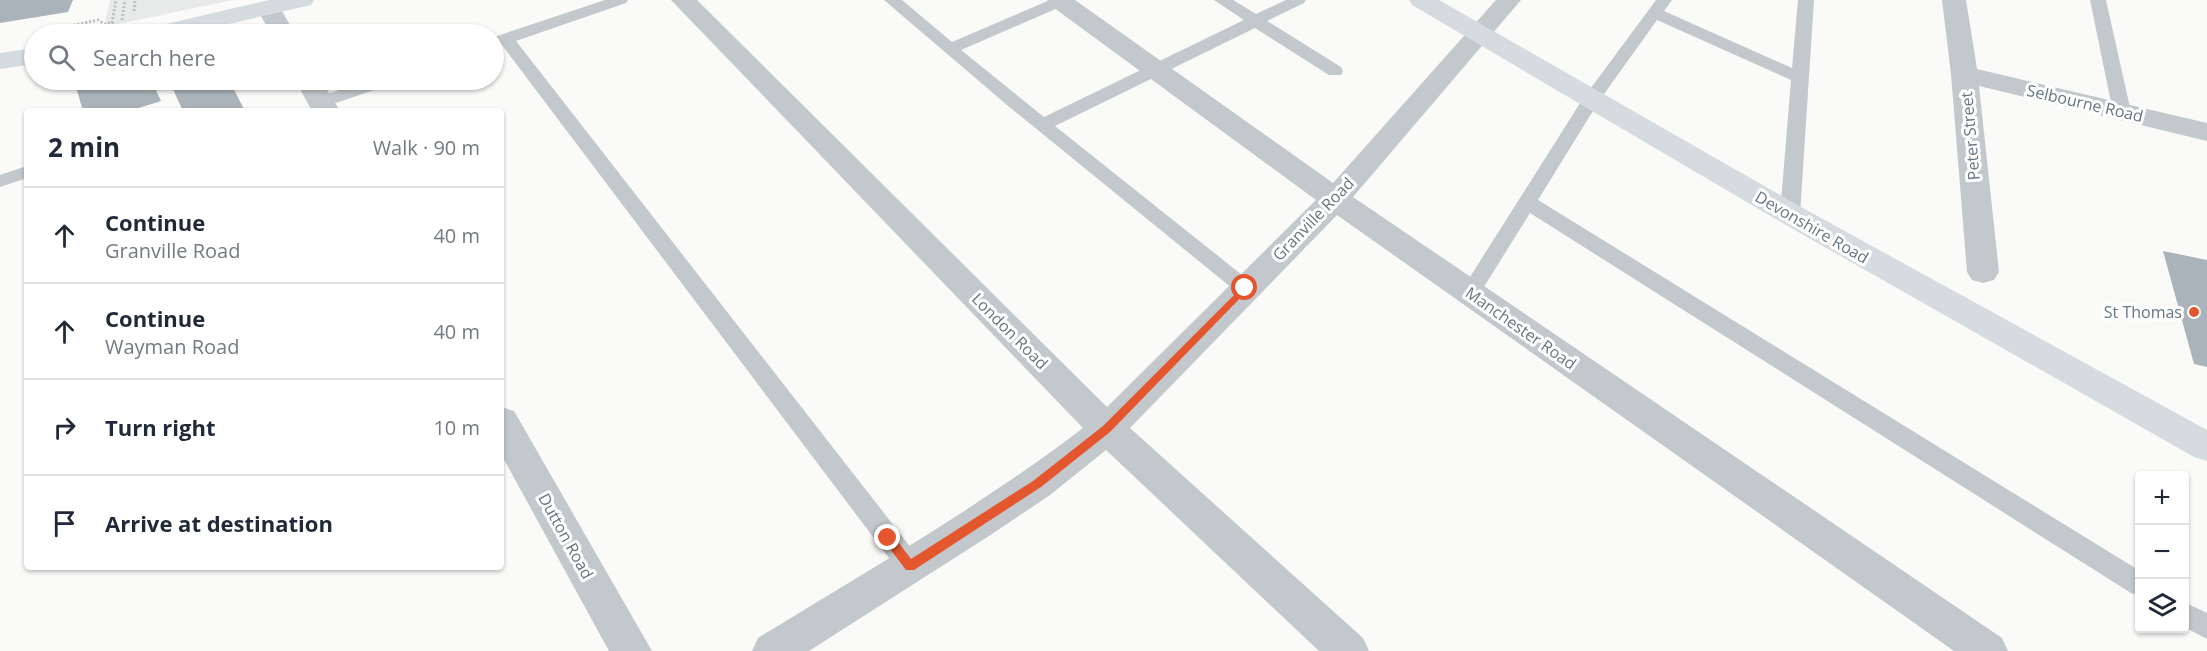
<!DOCTYPE html>
<html lang="en">
<head>
<meta charset="utf-8">
<style>
  body { margin:0; font-family:"Open Sans",sans-serif; background:#f2f2f3; color:#1f2937 }
  .controls { position:absolute; right:18px; bottom:18px; display:grid; overflow:hidden; border-radius:6px; box-shadow:0 2px 4px #0004 }
  .controls button { width:54px; height:54px; display:grid; place-items:center; padding:0; border:0; border-bottom:2px solid #e0e1e3; background:#fff; color:#1f2937; font:30px sans-serif }
  .stop { position:absolute; width:18px; height:18px; margin:-14px; border:4px solid #e4572e; border-radius:50%; background:#fff }
  .stop.end { background:#e4572e; border-color:#fff; box-shadow:0 2px 6px #0008 }
  .list { margin:0; padding:0; list-style:none }
  h2 { display:flex; justify-content:space-between; align-items:center; height:78px; margin:0; padding:0 24px; font-size:26px }
  h2 small { font-size:20px; font-weight:400; color:#747a83 }
  .list li { display:grid; grid-template-columns:39px 1fr auto; gap:18px; align-items:center; box-sizing:border-box; height:96px; padding:0 24px; border-top:2px solid #e0e1e3 }
  .list b { display:block; font-size:22px; white-space:nowrap }
  .list p { margin:0; font-size:20px; white-space:nowrap; color:#747a83 }
  .list em { font-size:20px; font-style:normal; color:#747a83 }
  .icon { flex:none; width:33px; height:33px; fill:none; stroke:currentColor; stroke-width:2; stroke-linecap:round; stroke-linejoin:round }
  .map { position:relative; flex:none; width:2207px; height:651px; overflow:hidden }
  .search { position:absolute; background:#fff; box-shadow:0 2px 4px #0004; left:24px; top:24px; width:480px; height:66px; display:flex; align-items:center; gap:15px; box-sizing:border-box; padding:0 21px; border-radius:33px; color:#747a83; font-size:22px }
  .panel { position:absolute; background:#fff; box-shadow:0 2px 4px #0004; left:24px; top:108px; width:480px; height:462px; border-radius:6px }
  .map>svg:first-child { display:block }
  .built { fill:#e8e9e9 }
  .building { fill:#aab3b9 }
  .lines { fill:none; stroke-linecap:round; stroke-linejoin:round }
  .path { stroke:#bbbfc2; stroke-width:3; stroke-dasharray:2 2; stroke-linecap:butt }
  .lane { fill:#c3c8cc; fill-rule:evenodd }
  .street { fill:#c3c8cc; fill-rule:evenodd }
  .secondary { fill:#d6dbdf; fill-rule:evenodd }
  .route { fill:#e4572e }
  .poi-dot { fill:#e4572e; stroke:#fff; stroke-width:2 }
  .labels { text-anchor:middle; dominant-baseline:central; stroke-width:6; stroke-linejoin:round; paint-order:stroke }
  .street-label { font-size:16px; fill:#657683; stroke:#fff }
  .poi-label { font-size:16px; fill:#657683; stroke:#fff; text-anchor:end }
</style>
</head>
<body>
<div class="map">
<svg width="2207" height="651" viewBox="0 0 2207 651">
  <rect width="100%" height="100%" fill="#fafaf8"/>
  <!-- built -->
  <path class="built" d="M110,0H233L104,27Z"/>
  <!-- building -->
  <path class="building" d="M0,0H73L68,12L0,23Z
    M74,80H229L245,111H183L171,85L156,90L161,101L129,111H83Z
    M2163,251L2207,260V367L2194,364Z"/>
  <g class="lines">
    <!-- path -->
    <path class="path" d="M134,11L135,0
      M122,20L125,0
      M63,34L65,27L98,20L105,24L112,23L116,0"/>
    <!-- lane -->
    <path class="lane" d="M605,0H628L626,3L516,41L919,558L922,566L919,574L910,577L901,574L502,45L494,46V37Z
      M884,0H902L952,42L1050,0H1068L1067,4L961,50L1044,117L1244,20L1214,0H1233L1256,14L1286,0H1306L1304,3L1267,21L1341,67L1343,71L1341,75H1329L1255,28L1055,126L1252,283L1255,288L1252,293L1245,295L1238,293L1007,105Z
      M1656,0H1672L1664,11L1792,68L1798,0H1814L1800,214L1797,219L1790,220L1783,219L1780,214L1791,80L1657,20L1599,101L1538,200L2140,571V596L2131,593L1530,213L1477,298L1470,300L1463,298L1460,293L1463,288L1582,100Z
      M2090,0H2106L2131,112L2128,116H2116L2113,112Z
      M371,80H395L392,84L327,106H315L312,102L315,98Z
      M27,166V178L0,187V175Z
      M2184,602L2207,613V639L2184,627Z"/>
    <!-- street -->
    <path class="street" d="M671,0H697L1107,407L1316,200L1050,5L1047,0H1075L1333,183L1496,0H1521L1353,197L2002,638L2008,651H1954L1337,215L1130,428L1363,638L1369,651H1319L1106,450L1050,495L992,534L809,651H752L758,638C869,570 981,506 1083,428Z
      M1942,0H1966L1977,69L2207,123V141L1979,86L1999,272L1994,280L1983,283L1972,280L1967,272L1951,74Z
      M269,2L278,4L295,34H271L257,9L260,4Z
      M295,80H321L340,111H312Z
      M501,407L514,411L652,651H609L501,454Z"/>
    <!-- secondary -->
    <path class="secondary" d="M269,0H314L311,5L185,34H141L145,29Z
      M1409,0H1439L1801,207L2207,430V461L2194,457L1779,221L1412,5Z
      M34,48V64L0,69V53Z"/>
  </g>
  <!-- route -->
  <path class="route" d="M1245,284L1249,288L1248,290L1110,432L1041,487L914,570H906L884,541V534H892L911,559L1033,481L1103,426Z"/>
  <!-- markers -->
  <circle class="poi-dot" cx="2194" cy="312" r="6"/>
  <g class="labels">
    <!-- street labels -->
    <g class="street-label">
      <text transform="translate(2085 103) rotate(13)">Selbourne Road</text>
      <text transform="translate(1970 136) rotate(-95)">Peter Street</text>
      <text transform="translate(1313 219) rotate(-46)">Granville Road</text>
      <text transform="translate(1812 227) rotate(30)">Devonshire Road</text>
      <text transform="translate(1521 328) rotate(35)">Manchester Road</text>
      <text transform="translate(1010 331) rotate(45)">London Road</text>
      <text transform="translate(566 536) rotate(61)">Dutton Road</text>
    </g>
    <!-- poi labels -->
    <g class="poi-label">
      <text x="2182" y="312">St Thomas</text>
    </g>
  </g>
</svg>
<div class="controls">
<button>+</button>
<button>−</button>
<button><svg class="icon" aria-label="layers" viewBox="0 0 24 24"><path d="M12 4l9 5-9 5-9-5zM3 14l9 5 9-5"/></svg></button>
</div>
<div class="stop" style="left:1245px;top:288px"></div>
<div class="stop end" style="left:888px;top:538px"></div>
<div class="search"><svg class="icon" aria-label="search" viewBox="0 0 24 24"><circle cx="10" cy="10" r="6"/><path d="M15 15l6 6"/></svg>Search here</div>
<section class="panel">
<h2>2 min<small>Walk · 90 m</small></h2>
<ul class="list">
<li><svg class="icon" aria-label="ahead" viewBox="0 0 24 24"><path d="M12 20V5M6 11l6-6 6 6"/></svg><div><b>Continue</b><p>Granville Road</p></div><em>40 m</em></li>
<li><svg class="icon" aria-label="ahead" viewBox="0 0 24 24"><path d="M12 20V5M6 11l6-6 6 6"/></svg><div><b>Continue</b><p>Wayman Road</p></div><em>40 m</em></li>
<li><svg class="icon" aria-label="right" viewBox="0 0 24 24"><path d="M7 20v-9h11M14 6l5 5-5 5"/></svg><div><b>Turn right</b></div><em>10 m</em></li>
<li><svg class="icon" aria-label="arrive" viewBox="0 0 24 24"><path d="M6 21V4h12l-3 4 3 4H6"/></svg><div><b>Arrive at destination</b></div></li>
</ul>
</section>
</div>
</body>
</html>
